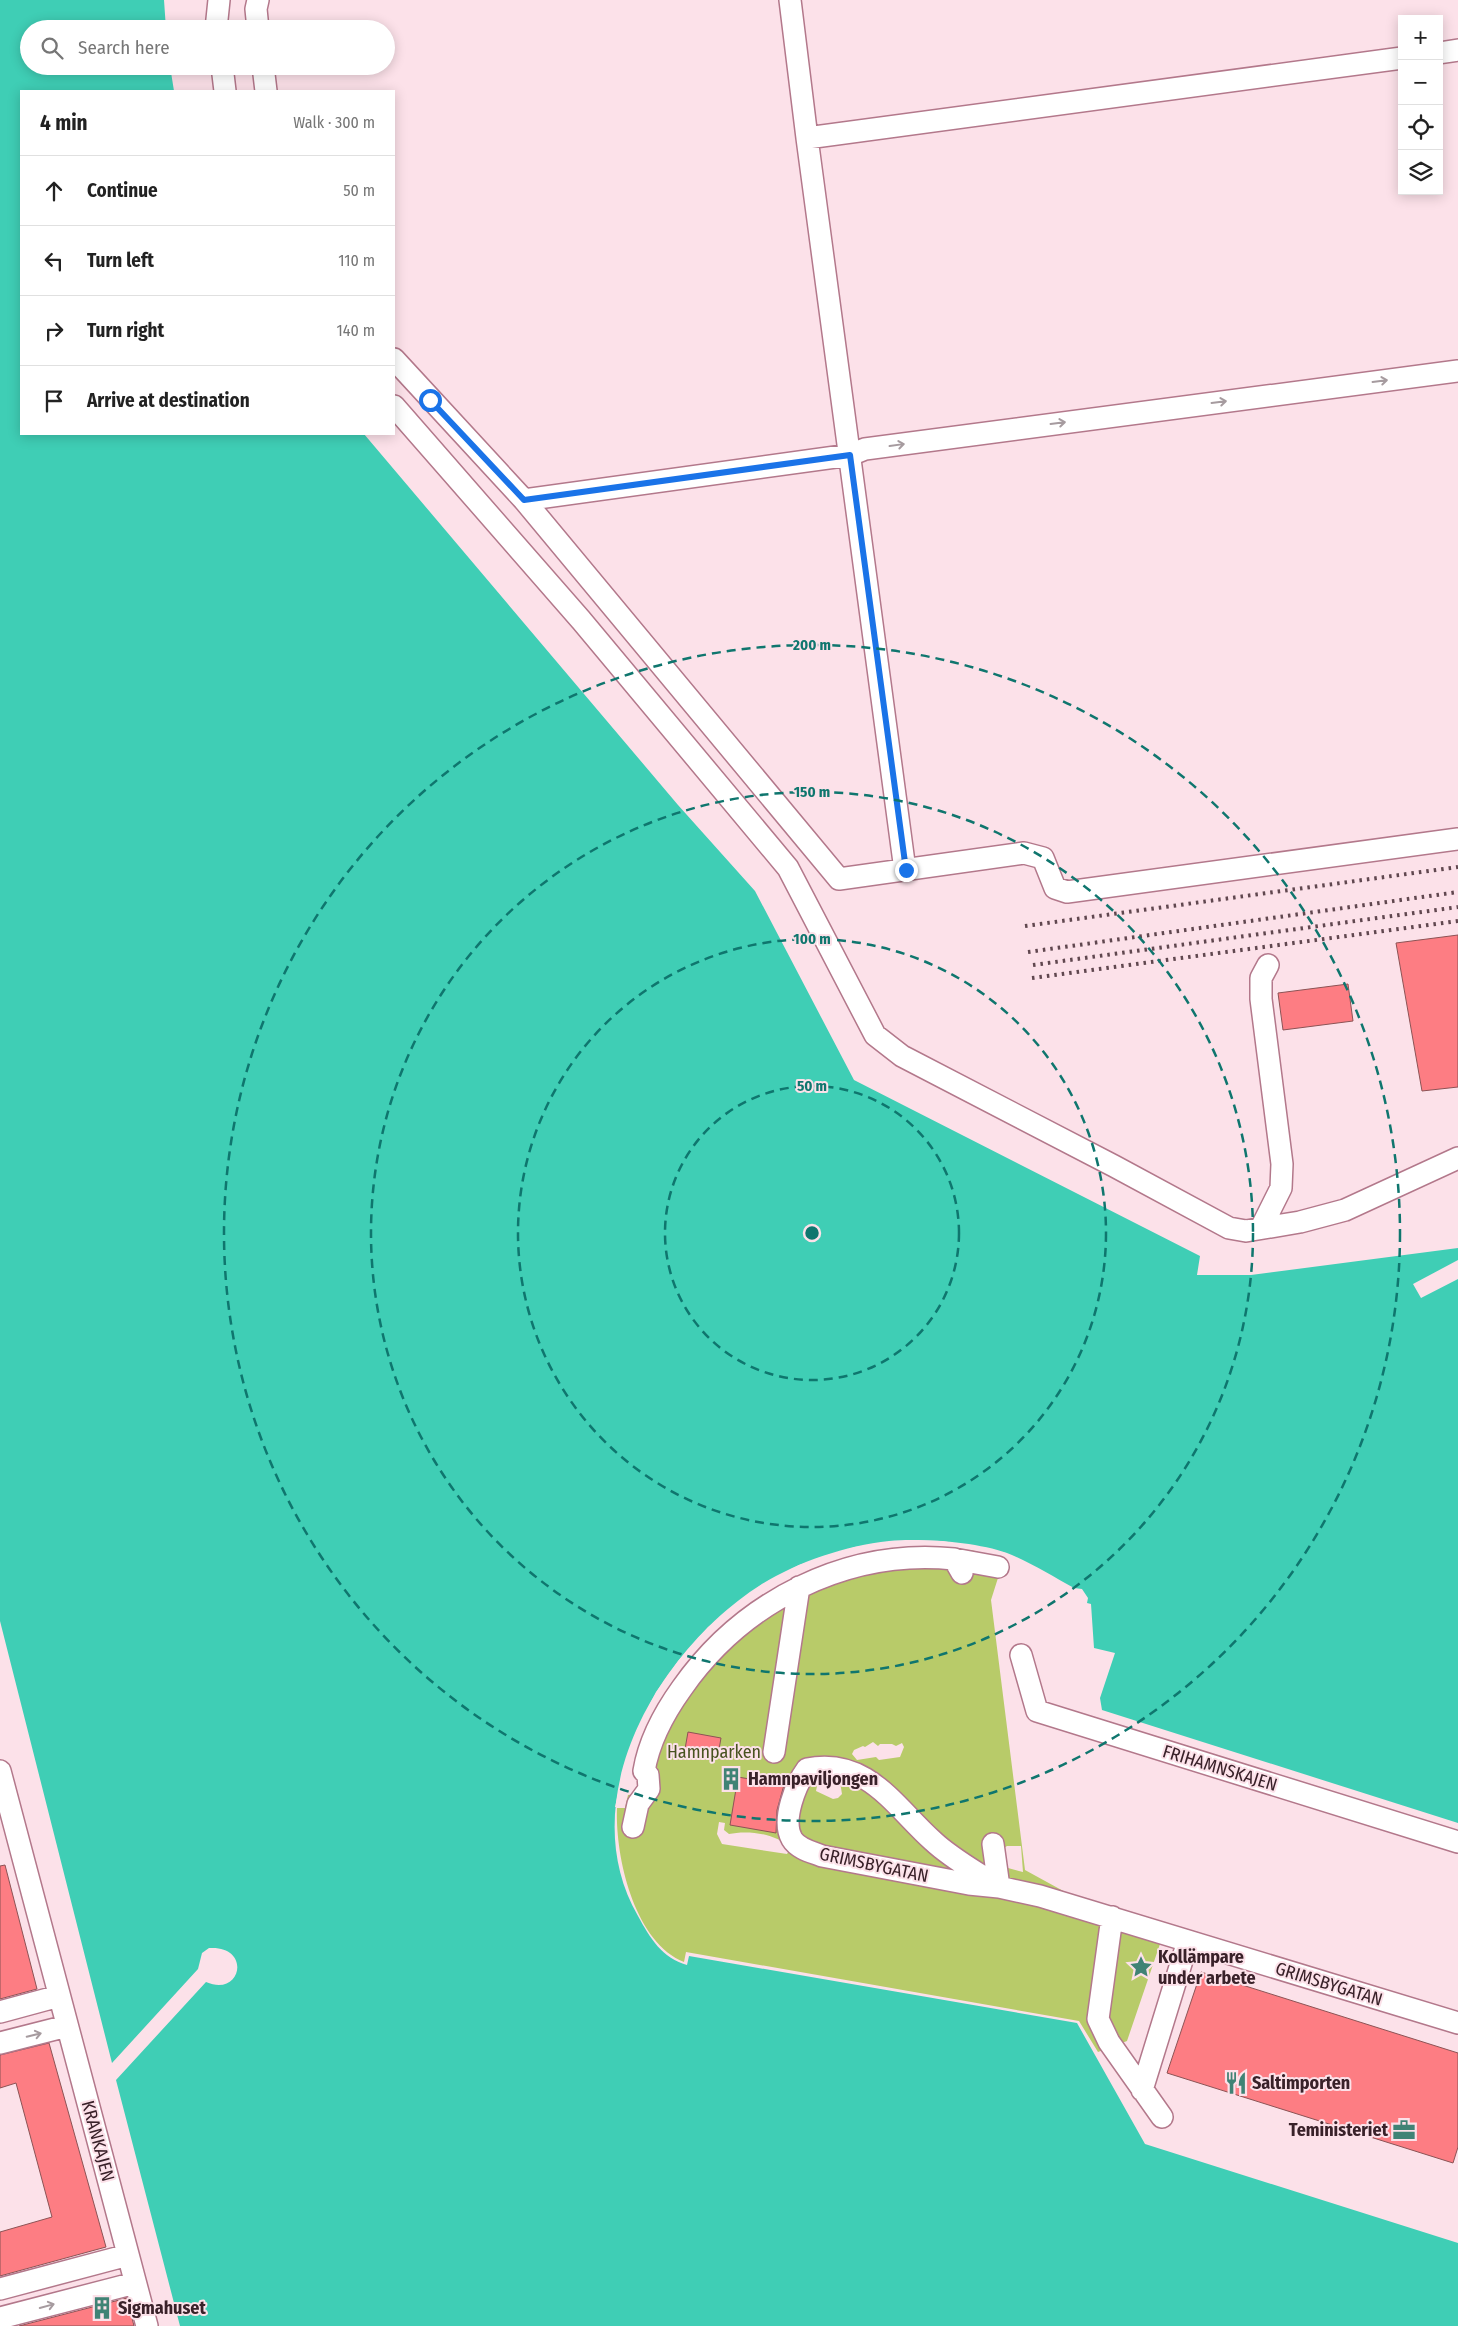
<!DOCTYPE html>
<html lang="en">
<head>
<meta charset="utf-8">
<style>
  body { margin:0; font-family:"Fira Sans Condensed",sans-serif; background:#f2f2f2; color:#222 }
  .controls { position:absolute; right:15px; top:15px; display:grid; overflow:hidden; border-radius:0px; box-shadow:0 2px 12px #0003 }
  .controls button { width:45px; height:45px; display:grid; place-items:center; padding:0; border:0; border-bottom:1px solid #e0e0e0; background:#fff; color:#222; font:25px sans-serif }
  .stop { position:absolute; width:15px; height:15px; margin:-11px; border:4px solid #1a73e8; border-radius:50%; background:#fff }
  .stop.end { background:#1a73e8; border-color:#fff; box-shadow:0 1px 5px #0008 }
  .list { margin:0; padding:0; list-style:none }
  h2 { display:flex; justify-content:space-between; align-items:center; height:65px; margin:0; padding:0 20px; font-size:21px }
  h2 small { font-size:16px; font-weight:400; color:#767676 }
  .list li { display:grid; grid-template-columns:32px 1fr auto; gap:15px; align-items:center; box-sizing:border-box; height:70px; padding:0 20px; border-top:1px solid #e0e0e0 }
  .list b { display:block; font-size:19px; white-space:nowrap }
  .list em { font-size:16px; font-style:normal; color:#767676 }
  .icon { flex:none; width:28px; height:28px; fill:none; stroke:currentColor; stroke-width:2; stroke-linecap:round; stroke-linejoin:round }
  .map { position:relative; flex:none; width:1458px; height:2326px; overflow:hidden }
  .search { position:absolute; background:#fff; box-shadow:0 2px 12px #0003; left:20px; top:20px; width:375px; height:55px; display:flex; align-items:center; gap:12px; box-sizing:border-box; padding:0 18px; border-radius:28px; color:#767676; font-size:19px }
  .panel { position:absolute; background:#fff; box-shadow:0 2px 12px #0003; left:20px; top:90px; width:375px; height:345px; border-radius:0px }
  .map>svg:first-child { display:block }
  .green { fill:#b8cb69; fill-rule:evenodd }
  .water { fill:#3fceb5 }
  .pier { fill:#fce1e9 }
  .building { fill:#fd7d83; stroke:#8c5355 }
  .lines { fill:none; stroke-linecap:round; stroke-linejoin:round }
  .minor-casing { stroke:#b3788b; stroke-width:24 }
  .minor { stroke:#fff; stroke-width:21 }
  .rail { stroke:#60474f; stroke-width:4; stroke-dasharray:2.5 5; stroke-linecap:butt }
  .oneway { stroke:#a69b9f }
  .route { stroke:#1a73e8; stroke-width:6 }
  .ring { fill:none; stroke:#0f766e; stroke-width:2.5; stroke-dasharray:9 6 }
  .labels { text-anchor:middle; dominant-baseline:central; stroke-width:4; stroke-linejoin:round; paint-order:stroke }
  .park-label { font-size:18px; fill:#48521f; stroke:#fce1e9 }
  .street-label { font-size:18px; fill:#392129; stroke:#fce1e9 }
  .poi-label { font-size:18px; font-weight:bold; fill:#392129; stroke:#fce1e9; text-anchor:start }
  .centre { fill:#0f766e; stroke:#fce1e9; stroke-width:2.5 }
  .ring-label { font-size:15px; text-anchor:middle; font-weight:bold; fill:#0f766e; stroke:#fce1e9; stroke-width:4; stroke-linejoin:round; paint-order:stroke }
</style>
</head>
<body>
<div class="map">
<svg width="1458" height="2326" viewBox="0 0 1458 2326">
  <rect width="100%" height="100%" fill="#fce1e9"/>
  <!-- green -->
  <path class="green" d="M905,1547L971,1550L1004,1559L991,1600L1025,1870L1160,1944L1127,2041L1098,2052L1079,2021L686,1952L684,1962C634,1942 615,1856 617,1808H625L628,1795L636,1794C642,1773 647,1753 652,1732C654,1723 655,1714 659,1706C666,1689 680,1673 691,1659C746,1594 821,1556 905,1547ZM873,1742L878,1746L880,1744H892L896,1746L902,1743L904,1747L900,1757L879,1760L876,1757L857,1760L852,1754L854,1750L863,1746L865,1747ZM837,1781L840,1782L842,1794L838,1798L833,1799L816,1791L817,1786ZM719,1822L725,1823L724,1830L729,1834C747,1830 778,1833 790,1849L787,1854L722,1844L717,1834ZM1007,1846H1021L1023,1872L1008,1868L1004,1863V1848Z"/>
  <!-- water -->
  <path class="water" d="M0,0H164L166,29H29V66H170L174,91H21V434H364L678,805L755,891L854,1080L1200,1256L1197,1275H1251L1458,1248V1260L1413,1284L1421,1298L1458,1279V1823L1102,1710L1100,1698L1115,1653L1094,1648L1091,1604L1087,1603L1088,1598L1082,1589L1074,1588C1052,1576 1030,1562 1007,1553C977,1542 921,1538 889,1541C845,1546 800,1561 762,1584C659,1649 571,1799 638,1916C650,1938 662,1958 687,1965L689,1956L1077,2023L1145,2144L1458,2243V2326H180L116,2080L206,1982C242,1998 252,1945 209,1948L202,1953L198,1969L112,2063L0,1621Z"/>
  <!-- pier -->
  <path class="pier" d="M910,1540L943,1541L1006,1553L1005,1555L942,1543L888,1544L855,1549L817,1561L763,1587L710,1629L681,1661L658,1694L638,1733L622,1782L617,1807H615L624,1766L636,1732L656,1692L679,1660L708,1627L761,1585L799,1565L855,1547Z"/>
  <!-- building -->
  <path class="building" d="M1458,935V1087L1422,1091L1396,943Z
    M1348,984L1353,1021L1283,1030L1278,993Z
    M688,1732L721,1738L718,1755L685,1749Z
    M738,1777L784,1785L777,1810L776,1833L730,1825Z
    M5,1865L37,1989L0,1999V1866Z
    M1201,1972L1458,2053V2147L1453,2163L1167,2073Z
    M49,2043L106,2247L0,2276V2232L52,2217L16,2083L0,2088V2055Z
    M127,2298L134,2326H19Z"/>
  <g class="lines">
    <defs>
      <path id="minor" d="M258,0L256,9L258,29
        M790,0L807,138
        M216,29L219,0
        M1439,53L1458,50
        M222,66L225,91
        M263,66L266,91
        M394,359L524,500L839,879L1024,853L1043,858L1055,888L1067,892L1458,839
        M394,406L581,620L788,868L875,1035L902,1056L1114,1166L1229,1228L1246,1231L1300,1222L1345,1210L1458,1158
        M524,500L850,455L865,449L1458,371
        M905,870L807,138L1402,58
        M1261,1228L1281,1188L1282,1164L1261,999V978L1268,965
        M954,1559L998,1567
        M1021,1655L1037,1711L1458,1842
        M774,1752L799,1587
        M0,1771L147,2326
        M633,1827L638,1804L649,1789L648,1775L644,1771C649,1741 664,1713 682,1688C743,1601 847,1548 954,1559L962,1573
        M993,1844L999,1887
        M999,1887C977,1872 952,1859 933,1841C894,1806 867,1757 807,1769C796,1784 781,1820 792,1839C798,1849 812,1852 822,1856L969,1884L999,1887L1040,1896L1458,2023
        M1112,1917L1098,2019L1109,2042L1162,2117
        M0,2012L59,1996
        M0,2043L67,2026
        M1142,2090L1188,1941
        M0,2289L128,2255
        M0,2318L135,2283"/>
    </defs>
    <!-- minor casing -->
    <use href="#minor" class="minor-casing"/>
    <!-- minor -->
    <use href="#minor" class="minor"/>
    <!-- rail -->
    <path class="rail" d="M1025,926L1458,867
      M1028,952L1458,892
      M1033,965L1458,907
      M1032,978L1458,921"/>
  </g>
  <!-- one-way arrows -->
  <defs><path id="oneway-shaft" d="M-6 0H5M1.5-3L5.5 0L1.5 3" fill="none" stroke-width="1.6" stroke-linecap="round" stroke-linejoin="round" transform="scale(1.25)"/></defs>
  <g class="oneway">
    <use href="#oneway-shaft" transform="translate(1380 381) rotate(-7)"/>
    <use href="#oneway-shaft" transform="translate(1219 402) rotate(-7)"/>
    <use href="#oneway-shaft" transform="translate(1058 423) rotate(-7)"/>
    <use href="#oneway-shaft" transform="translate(897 445) rotate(-8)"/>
    <use href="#oneway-shaft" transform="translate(34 2035) rotate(-14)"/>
    <use href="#oneway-shaft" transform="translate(47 2306) rotate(-15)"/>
  </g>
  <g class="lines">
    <!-- route -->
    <path class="route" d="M430,400L524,500L850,455L906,870"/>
  </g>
  <!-- distance rings -->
  <g class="ring">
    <circle cx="812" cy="1233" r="147"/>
    <circle cx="812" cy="1233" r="294"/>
    <circle cx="812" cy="1233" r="441"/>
    <circle cx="812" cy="1233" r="588"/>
  </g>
  <!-- icons -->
  <defs>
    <symbol id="building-bare" viewBox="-9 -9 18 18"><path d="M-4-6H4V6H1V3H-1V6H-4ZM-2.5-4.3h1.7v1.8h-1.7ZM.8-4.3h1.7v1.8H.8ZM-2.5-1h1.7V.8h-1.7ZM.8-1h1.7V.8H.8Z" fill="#408375" stroke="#fce1e9" stroke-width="2.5" paint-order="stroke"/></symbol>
    <symbol id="sight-bare" viewBox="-9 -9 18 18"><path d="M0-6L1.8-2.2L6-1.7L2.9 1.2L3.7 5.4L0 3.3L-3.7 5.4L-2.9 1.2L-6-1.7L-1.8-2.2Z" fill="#408375" stroke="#fce1e9" stroke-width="2.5" paint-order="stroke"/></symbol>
    <symbol id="restaurant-bare" viewBox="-9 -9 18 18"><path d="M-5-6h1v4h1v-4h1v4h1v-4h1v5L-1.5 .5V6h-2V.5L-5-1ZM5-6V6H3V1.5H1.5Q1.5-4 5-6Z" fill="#408375" stroke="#fce1e9" stroke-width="2.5" paint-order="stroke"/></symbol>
    <symbol id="office-bare" viewBox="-9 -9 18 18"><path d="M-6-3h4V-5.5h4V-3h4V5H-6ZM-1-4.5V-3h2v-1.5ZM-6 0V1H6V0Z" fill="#408375" stroke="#fce1e9" stroke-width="2.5" paint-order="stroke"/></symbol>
  </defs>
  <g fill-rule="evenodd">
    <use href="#building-bare" x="715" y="1763" width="32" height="32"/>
    <use href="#sight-bare" x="1125" y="1951" width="32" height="32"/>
    <use href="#restaurant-bare" x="1220" y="2067" width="32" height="32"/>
    <use href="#office-bare" x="1388" y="2114" width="32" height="32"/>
    <use href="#building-bare" x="86" y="2292" width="32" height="32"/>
  </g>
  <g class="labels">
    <!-- park labels -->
    <g class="park-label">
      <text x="714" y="1752">Hamnparken</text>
    </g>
    <!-- street labels -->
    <g class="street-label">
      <text transform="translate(1220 1768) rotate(17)">FRIHAMNSKAJEN</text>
      <text transform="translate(874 1865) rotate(12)">GRIMSBYGATAN</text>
      <text transform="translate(1329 1984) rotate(17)">GRIMSBYGATAN</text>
      <text transform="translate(98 2141) rotate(75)">KRANKAJEN</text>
    </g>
    <!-- poi labels -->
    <g class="poi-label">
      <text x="748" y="1779">Hamnpaviljongen</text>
      <text x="1158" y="1957">Kollämpare<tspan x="1158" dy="21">under arbete</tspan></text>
      <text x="1252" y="2083">Saltimporten</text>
      <text x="1388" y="2130" text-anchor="end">Teministeriet</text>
      <text x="118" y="2308">Sigmahuset</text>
    </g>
  </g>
  <circle cx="812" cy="1233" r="8" class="centre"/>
  <g class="ring-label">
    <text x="812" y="650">200 m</text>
    <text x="812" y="797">150 m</text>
    <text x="812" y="944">100 m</text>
    <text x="812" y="1091">50 m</text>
  </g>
</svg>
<div class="controls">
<button>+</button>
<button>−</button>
<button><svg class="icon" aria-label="locate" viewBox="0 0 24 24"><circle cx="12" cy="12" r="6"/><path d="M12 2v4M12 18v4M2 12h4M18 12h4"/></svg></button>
<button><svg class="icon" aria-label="layers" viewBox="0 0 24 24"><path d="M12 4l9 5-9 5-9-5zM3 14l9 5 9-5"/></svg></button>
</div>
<div class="stop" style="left:430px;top:400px"></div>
<div class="stop end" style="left:906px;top:870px"></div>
<div class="search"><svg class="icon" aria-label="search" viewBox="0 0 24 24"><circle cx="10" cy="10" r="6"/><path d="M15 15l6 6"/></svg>Search here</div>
<section class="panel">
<h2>4 min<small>Walk · 300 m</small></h2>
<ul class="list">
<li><svg class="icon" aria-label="ahead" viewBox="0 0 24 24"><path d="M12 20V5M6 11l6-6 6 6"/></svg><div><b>Continue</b></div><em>50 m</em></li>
<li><svg class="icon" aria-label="left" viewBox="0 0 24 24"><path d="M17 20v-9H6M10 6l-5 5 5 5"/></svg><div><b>Turn left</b></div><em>110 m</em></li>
<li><svg class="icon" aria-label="right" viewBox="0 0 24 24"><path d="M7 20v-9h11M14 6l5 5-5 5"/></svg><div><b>Turn right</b></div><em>140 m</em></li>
<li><svg class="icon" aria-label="arrive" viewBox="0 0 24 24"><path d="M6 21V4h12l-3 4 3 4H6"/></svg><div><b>Arrive at destination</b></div></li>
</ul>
</section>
</div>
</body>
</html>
